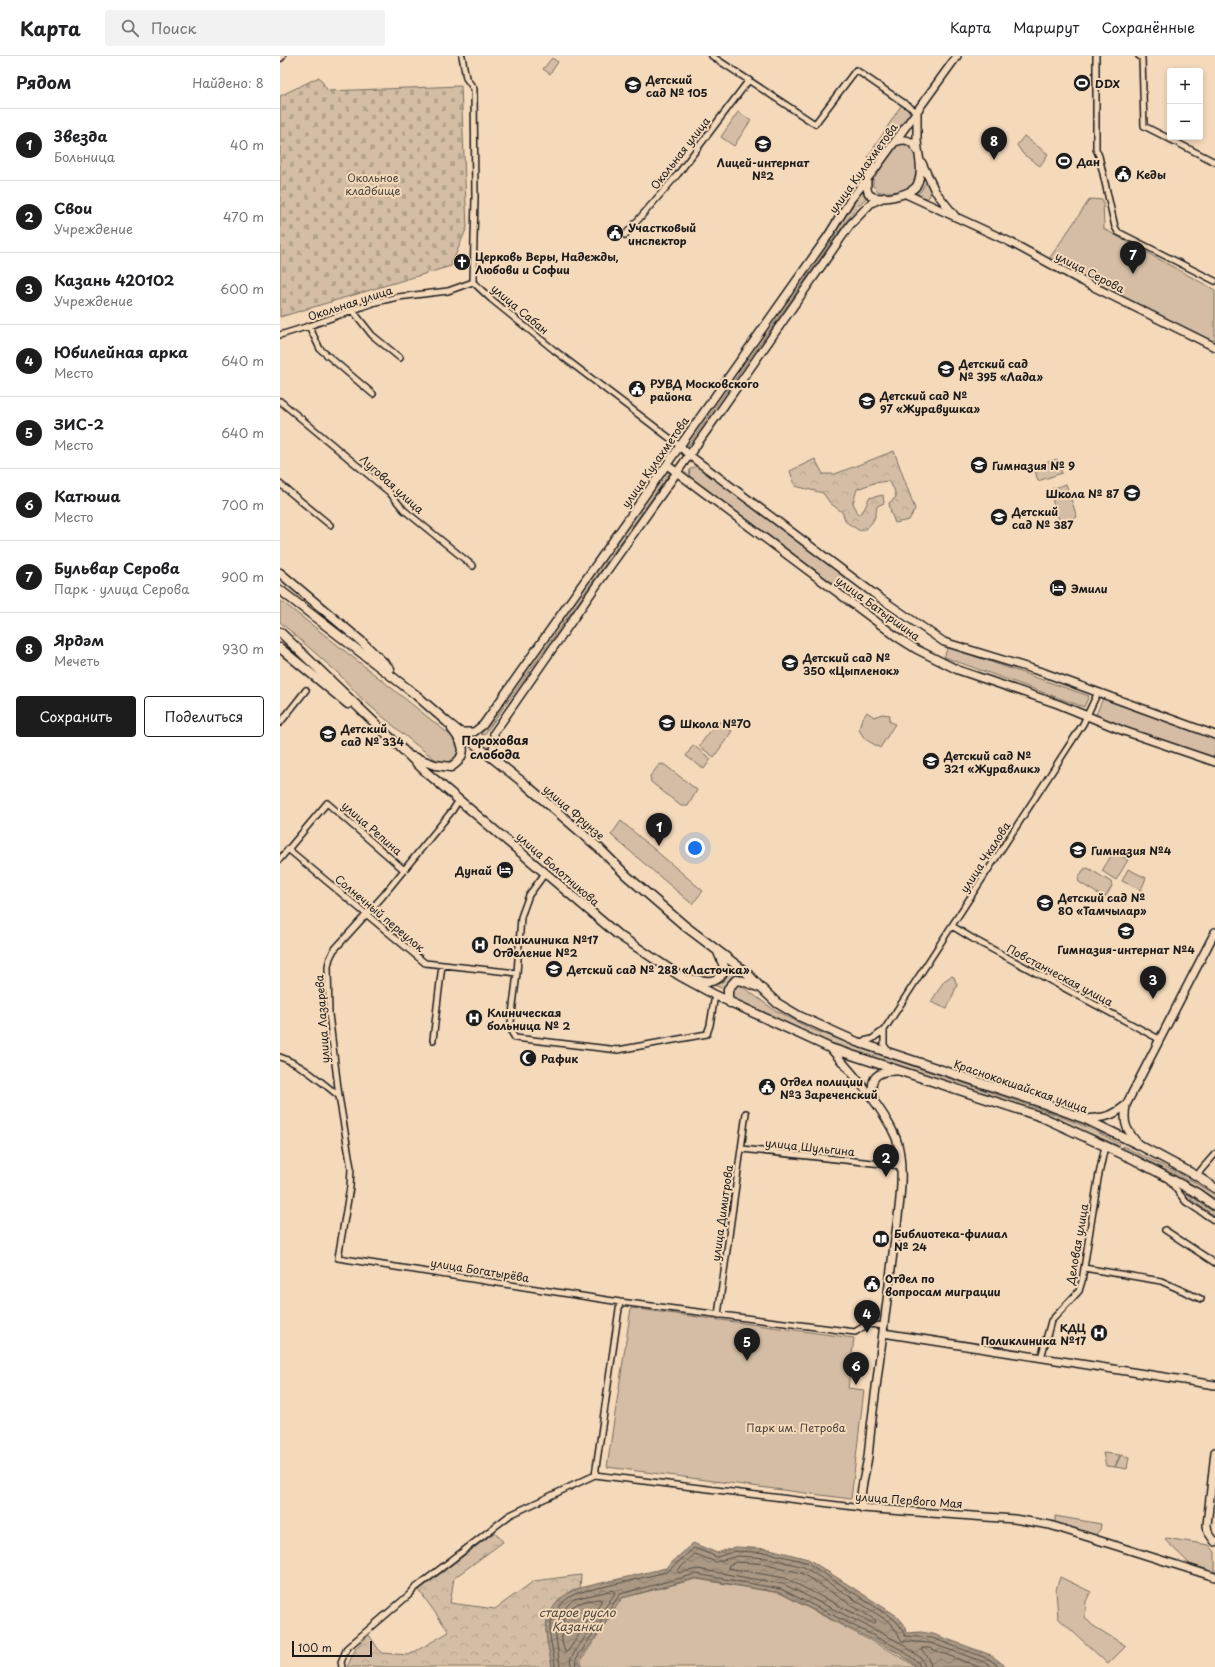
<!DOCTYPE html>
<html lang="ru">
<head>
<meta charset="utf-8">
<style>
  body { margin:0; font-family:"Playpen Sans",sans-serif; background:#f2f2f2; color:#202124 }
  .controls { position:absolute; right:12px; top:12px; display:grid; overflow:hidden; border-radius:4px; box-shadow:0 2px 6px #0003 }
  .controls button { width:36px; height:36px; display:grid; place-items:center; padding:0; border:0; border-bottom:1px solid #e0e0e0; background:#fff; color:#202124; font:20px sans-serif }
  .scale { position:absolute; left:12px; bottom:10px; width:80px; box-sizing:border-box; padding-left:4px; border:2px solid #1c1c1c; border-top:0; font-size:11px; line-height:14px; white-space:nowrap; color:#1c1c1c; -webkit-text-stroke:3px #f4d9bb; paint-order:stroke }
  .you { position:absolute; left:415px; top:792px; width:14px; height:14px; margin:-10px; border:3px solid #fff; border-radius:50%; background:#1a73e8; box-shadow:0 0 0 6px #1a73e833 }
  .badge { display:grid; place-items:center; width:26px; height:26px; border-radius:50%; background:#1c1c1c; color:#fff; font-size:13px; font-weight:700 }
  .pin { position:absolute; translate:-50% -33px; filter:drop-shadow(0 1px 2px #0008) }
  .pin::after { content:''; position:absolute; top:21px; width:14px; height:12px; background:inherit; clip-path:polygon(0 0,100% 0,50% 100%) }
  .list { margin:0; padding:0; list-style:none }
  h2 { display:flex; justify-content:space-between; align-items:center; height:52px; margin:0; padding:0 16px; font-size:17px }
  h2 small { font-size:13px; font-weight:400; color:#757577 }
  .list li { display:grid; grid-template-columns:26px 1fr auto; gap:12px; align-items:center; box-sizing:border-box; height:72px; padding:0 16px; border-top:1px solid #e0e0e0 }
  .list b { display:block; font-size:15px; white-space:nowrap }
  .list p { margin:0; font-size:13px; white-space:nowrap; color:#757577 }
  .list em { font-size:13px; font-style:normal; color:#757577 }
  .actions { display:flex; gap:8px; padding:12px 16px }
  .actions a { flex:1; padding:9px 0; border:1px solid #1c1c1c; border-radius:4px; text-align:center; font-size:14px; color:#1c1c1c }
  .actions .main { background:#1c1c1c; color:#fff }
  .icon { flex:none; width:22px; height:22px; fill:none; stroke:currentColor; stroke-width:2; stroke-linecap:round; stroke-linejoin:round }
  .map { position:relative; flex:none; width:935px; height:1611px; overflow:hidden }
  header { display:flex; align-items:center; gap:24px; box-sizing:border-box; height:56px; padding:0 20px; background:#fff; border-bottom:1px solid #e0e0e0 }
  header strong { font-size:19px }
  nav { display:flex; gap:22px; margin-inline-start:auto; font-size:14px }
  .search { width:280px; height:36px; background:#f2f2f2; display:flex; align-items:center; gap:10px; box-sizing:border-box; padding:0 14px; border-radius:4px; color:#757577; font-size:15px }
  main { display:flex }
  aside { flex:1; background:#fff }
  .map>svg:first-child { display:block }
  .green { fill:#d4bda4; stroke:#786c60 }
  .forest { fill:url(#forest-crowns); stroke:#786c60 }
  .cemetery { fill:url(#cemetery-stones); stroke:#786c60 }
  .water { fill:url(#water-waves); stroke:#71665a }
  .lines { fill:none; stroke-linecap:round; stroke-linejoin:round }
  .shore { stroke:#554e46; stroke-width:1 }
  .street-casing { stroke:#1c1c1c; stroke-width:8 }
  .secondary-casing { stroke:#1c1c1c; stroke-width:10 }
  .primary-casing { stroke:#1c1c1c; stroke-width:11 }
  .street { stroke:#f4d9bb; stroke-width:5 }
  .secondary { stroke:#f4d9bb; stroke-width:7 }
  .primary { stroke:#f4d9bb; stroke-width:8 }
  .labels { text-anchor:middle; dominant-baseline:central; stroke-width:4; stroke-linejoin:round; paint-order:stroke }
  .poi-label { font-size:11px; font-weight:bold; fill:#1c1c1c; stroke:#f4d9bb; text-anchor:start }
  .street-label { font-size:11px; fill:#1c1c1c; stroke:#f4d9bb }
  .park-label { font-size:11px; fill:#4a443e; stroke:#f4d9bb }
  .neighbourhood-label { font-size:12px; font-weight:bold; fill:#1c1c1c; stroke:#f4d9bb }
  .water-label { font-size:12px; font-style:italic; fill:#4e4740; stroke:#f4d9bb }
</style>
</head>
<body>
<header>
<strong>Карта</strong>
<div class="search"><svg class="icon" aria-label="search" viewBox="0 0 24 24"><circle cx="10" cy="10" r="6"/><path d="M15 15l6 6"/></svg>Поиск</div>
<nav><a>Карта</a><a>Маршрут</a><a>Сохранённые</a></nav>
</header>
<main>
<aside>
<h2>Рядом<small>Найдено: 8</small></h2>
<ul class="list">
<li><span class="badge">1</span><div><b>Звезда</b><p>Больница</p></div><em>40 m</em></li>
<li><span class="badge">2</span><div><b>Свои</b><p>Учреждение</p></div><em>470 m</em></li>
<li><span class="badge">3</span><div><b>Казань 420102</b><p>Учреждение</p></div><em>600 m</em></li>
<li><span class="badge">4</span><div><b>Юбилейная арка</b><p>Место</p></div><em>640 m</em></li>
<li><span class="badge">5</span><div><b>ЗИС-2</b><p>Место</p></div><em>640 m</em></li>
<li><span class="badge">6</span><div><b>Катюша</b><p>Место</p></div><em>700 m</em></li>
<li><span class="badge">7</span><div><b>Бульвар Серова</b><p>Парк · улица Серова</p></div><em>900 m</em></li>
<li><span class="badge">8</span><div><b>Ярдәм</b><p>Мечеть</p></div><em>930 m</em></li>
</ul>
<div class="actions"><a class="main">Сохранить</a><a>Поделиться</a></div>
</aside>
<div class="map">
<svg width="935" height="1611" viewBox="0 0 935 1611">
  <defs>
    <pattern id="forest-crowns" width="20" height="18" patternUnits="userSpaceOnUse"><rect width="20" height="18" fill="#d4bda4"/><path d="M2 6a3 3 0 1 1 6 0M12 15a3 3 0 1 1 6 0" fill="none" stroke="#b5a28d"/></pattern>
    <pattern id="cemetery-stones" width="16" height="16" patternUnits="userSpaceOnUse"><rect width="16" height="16" fill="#d4bda4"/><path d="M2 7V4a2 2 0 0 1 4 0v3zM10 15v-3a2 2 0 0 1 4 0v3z" fill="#b5a28d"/></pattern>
    <pattern id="water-waves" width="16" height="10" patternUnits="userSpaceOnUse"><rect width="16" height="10" fill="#aa9884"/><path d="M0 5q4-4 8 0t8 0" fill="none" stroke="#8a7b6b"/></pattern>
  </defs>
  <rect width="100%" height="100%" fill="#f4d9bb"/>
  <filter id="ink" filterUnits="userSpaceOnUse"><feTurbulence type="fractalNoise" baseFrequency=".025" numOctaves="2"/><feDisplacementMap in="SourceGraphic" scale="8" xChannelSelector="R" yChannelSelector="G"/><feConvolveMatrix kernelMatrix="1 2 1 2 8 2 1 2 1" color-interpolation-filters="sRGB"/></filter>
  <g filter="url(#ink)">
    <!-- green -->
    <path class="green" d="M272,2L278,6L270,18L263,13Z
      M622,48L631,56L598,104H593L588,101Z
      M458,56L471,64L454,90L441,81Z
      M744,80L768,98L760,110L743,98L737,89Z
      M624,85L633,90C637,107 639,113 634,130L623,136H599L593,130V122L619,87Z
      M646,126L651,135L649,141L646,143L637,138L641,135Z
      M582,136L587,141L575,153L408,390L404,388Z
      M810,143L823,144L824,173L935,234V287L769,203Z
      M777,403L782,417L758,425L754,411Z
      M418,409L566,519L557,531L409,421L410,413Z
      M387,415L390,417L204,679L201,678Z
      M786,428L797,461L780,467L769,434Z
      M0,544C59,590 117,636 175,683L179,688V700L172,707H160L135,688L83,644L59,618L0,566Z
      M668,591L809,640L804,651L664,601Z
      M823,642L935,682V703L815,661Z
      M587,656L594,661L602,658L610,659L609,665L615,668L600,692L585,683L579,674L581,665Z
      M438,665L452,675L434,701L419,690Z
      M413,689L431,703L424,713L406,700Z
      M382,708L385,709L417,734L408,750H401L371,726L370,720L379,709Z
      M341,765L423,835L412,848L331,779Z
      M834,795L848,804L836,824L822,815Z
      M808,812L831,826L832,830L826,840L823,841L799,826L798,822L804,813Z
      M848,813L866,822L861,834L842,825Z
      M446,905L462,919L451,921L448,926L449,935L431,928L439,925Z
      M671,920L674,921L677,929L667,953L651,946L664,925Z
      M456,929H460L493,953L529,972L597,998L766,1055L812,1073L840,1088L839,1090L764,1058L595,1002L528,979L453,942L450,939L451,932Z
      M843,1090L906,1121L935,1139V1143L904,1123L842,1092Z
      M906,1137L935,1157V1160L907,1141Z
      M351,1252L574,1282L568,1332L584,1334L571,1443L327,1411Z
      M823,1397L840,1399L835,1411L826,1410Z
      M841,1399L849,1401L847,1413L835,1411Z
      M775,1460L821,1468L820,1474L815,1479H809L775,1469Z
      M886,1482L929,1489L935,1496V1516L910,1508L885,1484Z
      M780,1521L811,1536L806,1545L805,1561L812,1569L846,1590L828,1608L778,1562L776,1534Z
      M416,1523L500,1537L612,1596L637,1611H302L301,1605L342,1542Z"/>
    <!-- forest -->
    <path class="forest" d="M614,395L635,453L629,464L615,467L611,457L609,447L616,441L614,433L608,425L594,427L577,433L573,447L579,459L585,452L589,442L603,439L604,447L597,450C596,462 592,471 580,475L566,466L562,456L550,447L543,437L515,430L510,415L535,403L543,418H555Z
      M215,1476L223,1486L174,1522L170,1547L215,1553L254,1525L301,1519L300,1532L290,1535L266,1574L272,1611H106L88,1610V1611H67L76,1592L89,1579L101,1597L129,1599L169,1576L139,1534Z"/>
    <!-- cemetery -->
    <path class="cemetery" d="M39,21L48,35L181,30L187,171L171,210L0,261V40Z"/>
    <!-- water -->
    <path class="water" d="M413,1487L437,1497L455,1491L490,1493L528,1503L617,1560L624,1568L626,1577L641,1576L653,1578L711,1599L724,1609V1611H638L618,1597L500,1537L416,1522L342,1542L299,1605L301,1611H272C270,1599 266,1585 266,1573C267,1553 282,1537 300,1532L386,1512Z"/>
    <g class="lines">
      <!-- shore -->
      <path class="shore" d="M457,1506L487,1508L521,1517L595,1564L596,1566L593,1567L505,1522L448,1512L449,1509Z
        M319,1543L321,1544V1546L288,1595L285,1596C279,1581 280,1556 297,1548C304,1545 312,1544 319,1543Z
        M275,1611C275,1599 269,1585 270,1573C272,1555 284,1541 301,1536L387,1516L414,1492L437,1501L456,1495L489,1497L526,1506L614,1563L620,1570L625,1580L652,1582L709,1603L720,1611
        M280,1611L275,1574L277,1565L282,1555L294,1543L334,1534L335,1537L292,1600L290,1605L292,1611
        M297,1611L296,1603L340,1538L416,1518L501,1533L620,1593L638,1606L640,1611
        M645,1611L642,1603L621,1587L503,1528L417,1513L399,1517L397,1515L415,1498L436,1506L457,1500L488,1502L524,1511L611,1567L622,1585L650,1587L707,1607L712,1611
        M651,1611L649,1602L641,1594L642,1592H649L699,1611"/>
      <defs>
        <path id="street" d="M182,0L186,22L194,33L195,142L193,226L211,243L274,294L400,390
          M432,0L535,68L576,14L637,56
          M816,0V93L819,100L835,171L838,176L935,225
          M859,0L862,2L864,70L935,106
          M345,179L398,118L469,24
          M73,255L92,279L120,302
          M29,270L40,293L93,338
          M0,279L29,270L96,246L118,241L168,235L193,226
          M0,345L109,436L124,454L193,510
          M0,428L50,469
          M0,667L26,634
          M179,744L172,755L102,841L54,894L50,902L48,910L49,958L59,1040L71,1112L70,1131L58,1202L340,1246L575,1276L588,1268L604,1270
          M8,793L145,907L237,917
          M0,803L47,747L123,813
          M266,816L249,839L241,861L237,917L231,966L232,977L235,982L338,994L427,978L430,969L435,939
          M672,870L695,884L879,983
          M604,974V989L609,996
          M153,984L162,909
          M580,986L592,983L604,974L803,668L818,636
          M0,1001C23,1009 40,1025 59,1040
          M462,1093L621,1110
          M917,1120L921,1114L935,1098
          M889,1124L906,1146L935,1165
          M885,1174L935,1207
          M804,1212L881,1225L921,1243
          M438,1259L466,1057
          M761,1302L771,1265L799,1235L802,1225L818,1123L825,1090
          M315,1419L582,1452
          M315,1419L340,1246
          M62,1611L61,1606L67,1592L130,1538L134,1533L230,1459L315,1419"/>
        <path id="secondary" d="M615,86C627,81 632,85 638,96
          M642,107L655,135L675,160
          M587,123C587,128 586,134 589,138C597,147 632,139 637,129C644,115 638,99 637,84C637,75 637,65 637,56
          M626,138L730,186L800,224L935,291
          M400,390L409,399L597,540L664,586L762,616L935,679
          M387,409L617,581L636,593L678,614L778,648L844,675L935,706
          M182,676H194L203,669L548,180L571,143L595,113L677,0
          M213,702L214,677L314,533L427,374L570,169L591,147L605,141
          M550,992C572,1017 603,1051 616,1082C628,1114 616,1171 612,1205C605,1261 598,1316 591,1371C590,1381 589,1391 588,1401C586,1415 578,1439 582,1452L734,1463L770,1469L935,1521
          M594,1043C588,1021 597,1014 619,1015
          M805,1063C825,1061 830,1062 846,1049
          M858,1088C846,1073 843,1068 846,1049L935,876
          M603,1277L935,1329
          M935,1396L927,1469L928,1476L935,1486"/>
        <path id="primary" d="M0,1L1,0
          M0,517L82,586L110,613
          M0,534L136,639L167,666L245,728L319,792L347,820L405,870L467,917L481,932L497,947L519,960L577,986L765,1048L805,1063L859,1089L917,1120L935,1132
          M0,576L146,716L337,878L400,920L435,939L550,992L762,1061L851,1102L917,1137L935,1150
          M0,592L68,648
          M133,701L155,709L171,711C189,699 184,688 172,673
          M410,923C426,925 437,930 445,913L438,896
          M450,947L448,940V933L456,924L463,925L478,931"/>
      </defs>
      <!-- street casing -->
      <use href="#street" class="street-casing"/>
      <!-- secondary casing -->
      <use href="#secondary" class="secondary-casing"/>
      <!-- primary casing -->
      <use href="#primary" class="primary-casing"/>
      <!-- street -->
      <use href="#street" class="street"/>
      <!-- secondary -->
      <use href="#secondary" class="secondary"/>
      <!-- primary -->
      <use href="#primary" class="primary"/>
    </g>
  </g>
  <!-- icons -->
  <defs>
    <symbol id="stadium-disc" viewBox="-11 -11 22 22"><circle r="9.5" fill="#1c1c1c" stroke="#f4d9bb"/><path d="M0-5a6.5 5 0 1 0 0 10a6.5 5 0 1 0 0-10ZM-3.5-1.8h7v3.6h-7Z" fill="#fff"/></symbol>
    <symbol id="school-disc" viewBox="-11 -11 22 22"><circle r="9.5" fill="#1c1c1c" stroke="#f4d9bb"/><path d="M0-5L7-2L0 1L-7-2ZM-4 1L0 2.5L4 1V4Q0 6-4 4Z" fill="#fff"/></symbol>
    <symbol id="civic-disc" viewBox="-11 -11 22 22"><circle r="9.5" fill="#1c1c1c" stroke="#f4d9bb"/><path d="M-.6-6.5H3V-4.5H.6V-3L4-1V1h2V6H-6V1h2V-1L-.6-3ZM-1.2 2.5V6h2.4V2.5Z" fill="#fff"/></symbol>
    <symbol id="church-disc" viewBox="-11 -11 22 22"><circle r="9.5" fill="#1c1c1c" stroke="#f4d9bb"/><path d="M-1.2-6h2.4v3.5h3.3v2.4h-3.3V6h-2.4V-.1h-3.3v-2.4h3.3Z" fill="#fff"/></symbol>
    <symbol id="hotel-disc" viewBox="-11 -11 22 22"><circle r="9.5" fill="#1c1c1c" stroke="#f4d9bb"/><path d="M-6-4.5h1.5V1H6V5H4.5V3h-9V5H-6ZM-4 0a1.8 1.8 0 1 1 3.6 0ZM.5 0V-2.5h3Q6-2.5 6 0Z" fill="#fff"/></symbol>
    <symbol id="hospital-disc" viewBox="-11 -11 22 22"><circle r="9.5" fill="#1c1c1c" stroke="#f4d9bb"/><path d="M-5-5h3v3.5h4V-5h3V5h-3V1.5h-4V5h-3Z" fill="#fff"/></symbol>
    <symbol id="mosque-disc" viewBox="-11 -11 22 22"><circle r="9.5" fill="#1c1c1c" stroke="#f4d9bb"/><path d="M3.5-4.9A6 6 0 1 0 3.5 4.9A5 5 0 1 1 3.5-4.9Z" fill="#fff"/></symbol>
    <symbol id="library-disc" viewBox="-11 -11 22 22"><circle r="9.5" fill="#1c1c1c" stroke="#f4d9bb"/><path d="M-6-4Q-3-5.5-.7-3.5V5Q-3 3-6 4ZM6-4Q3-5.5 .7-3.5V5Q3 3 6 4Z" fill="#fff"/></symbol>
  </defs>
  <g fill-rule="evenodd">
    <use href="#stadium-disc" x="792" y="17" width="20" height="20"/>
    <use href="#school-disc" x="343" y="19" width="20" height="20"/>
    <use href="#school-disc" x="473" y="78" width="20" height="20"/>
    <use href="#stadium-disc" x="774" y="95" width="20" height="20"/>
    <use href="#civic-disc" x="833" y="108" width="20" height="20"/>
    <use href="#civic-disc" x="325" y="167" width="20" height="20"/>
    <use href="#church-disc" x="172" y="196" width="20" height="20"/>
    <use href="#school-disc" x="656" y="303" width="20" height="20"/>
    <use href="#civic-disc" x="347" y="323" width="20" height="20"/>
    <use href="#school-disc" x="577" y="335" width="20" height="20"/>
    <use href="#school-disc" x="689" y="399" width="20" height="20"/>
    <use href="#school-disc" x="842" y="427" width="20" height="20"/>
    <use href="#school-disc" x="709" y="451" width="20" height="20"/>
    <use href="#hotel-disc" x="768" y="522" width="20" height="20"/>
    <use href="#school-disc" x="500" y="597" width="20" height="20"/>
    <use href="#school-disc" x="377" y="657" width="20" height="20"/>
    <use href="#school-disc" x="38" y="668" width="20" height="20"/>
    <use href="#school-disc" x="641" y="695" width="20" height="20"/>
    <use href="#school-disc" x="788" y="784" width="20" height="20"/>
    <use href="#hotel-disc" x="215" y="804" width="20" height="20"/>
    <use href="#school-disc" x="755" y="837" width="20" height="20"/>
    <use href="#school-disc" x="836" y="865" width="20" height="20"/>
    <use href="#hospital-disc" x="190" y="879" width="20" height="20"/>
    <use href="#school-disc" x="264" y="903" width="20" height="20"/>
    <use href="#hospital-disc" x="184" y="952" width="20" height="20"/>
    <use href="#mosque-disc" x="238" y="992" width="20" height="20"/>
    <use href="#civic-disc" x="477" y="1021" width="20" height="20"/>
    <use href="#library-disc" x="591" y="1173" width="20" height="20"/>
    <use href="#civic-disc" x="582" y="1218" width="20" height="20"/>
    <use href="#hospital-disc" x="809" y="1267" width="20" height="20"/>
  </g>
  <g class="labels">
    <!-- poi labels -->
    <g class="poi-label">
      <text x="366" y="23">Детский<tspan x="366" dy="13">сад № 105</tspan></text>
      <text x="815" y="27">DDX</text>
      <text x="797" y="105">Дан</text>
      <text x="483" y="106" text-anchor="middle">Лицей-интернат<tspan x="483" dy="13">№2</tspan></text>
      <text x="856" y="118">Кеды</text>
      <text x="348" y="171">Участковый<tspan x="348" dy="13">инспектор</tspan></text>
      <text x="195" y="200">Церковь Веры, Надежды,<tspan x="195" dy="13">Любови и Софии</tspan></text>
      <text x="679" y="307">Детский сад<tspan x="679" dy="13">№ 395 «Лада»</tspan></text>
      <text x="370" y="327">РУВД Московского<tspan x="370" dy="13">района</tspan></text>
      <text x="600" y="339">Детский сад №<tspan x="600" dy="13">97 «Журавушка»</tspan></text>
      <text x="712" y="409">Гимназия № 9</text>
      <text x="839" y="437" text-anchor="end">Школа № 87</text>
      <text x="732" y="455">Детский<tspan x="732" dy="13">сад № 387</tspan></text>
      <text x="791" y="532">Эмили</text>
      <text x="523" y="601">Детский сад №<tspan x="523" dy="13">350 «Цыпленок»</tspan></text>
      <text x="400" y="667">Школа №70</text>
      <text x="61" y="672">Детский<tspan x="61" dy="13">сад № 334</tspan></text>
      <text x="664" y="699">Детский сад №<tspan x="664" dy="13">321 «Журавлик»</tspan></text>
      <text x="811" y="794">Гимназия №4</text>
      <text x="212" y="814" text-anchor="end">Дунай</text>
      <text x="778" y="841">Детский сад №<tspan x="778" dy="13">80 «Тамчылар»</tspan></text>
      <text x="213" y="883">Поликлиника №17<tspan x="213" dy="13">Отделение №2</tspan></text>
      <text x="846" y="893" text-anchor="middle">Гимназия-интернат №4</text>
      <text x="287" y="913">Детский сад № 288 «Ласточка»</text>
      <text x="207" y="956">Клиническая<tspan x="207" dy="13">больница № 2</tspan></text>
      <text x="261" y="1002">Рафик</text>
      <text x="500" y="1025">Отдел полиции<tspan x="500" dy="13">№3 Зареченский</tspan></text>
      <text x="614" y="1177">Библиотека-филиал<tspan x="614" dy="13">№ 24</tspan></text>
      <text x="605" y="1222">Отдел по<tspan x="605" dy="13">вопросам миграции</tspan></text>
      <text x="806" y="1271" text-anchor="end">КДЦ<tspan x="806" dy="13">Поликлиника №17</tspan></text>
    </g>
    <!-- street labels -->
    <g class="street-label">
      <text transform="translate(400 97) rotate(-52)">Окольная улица</text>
      <text transform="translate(583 112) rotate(-54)">улица Кулахметова</text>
      <text transform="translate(810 216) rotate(27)">улица Серова</text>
      <text transform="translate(70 247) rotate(-18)">Окольная улица</text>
      <text transform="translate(240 253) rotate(40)">улица Сабан</text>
      <text transform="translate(375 406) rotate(-55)">улица Кулахметова</text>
      <text transform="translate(112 428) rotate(42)">Луговая улица</text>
      <text transform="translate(598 552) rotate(36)">улица Батыршина</text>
      <text transform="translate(294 756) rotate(41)">улица Фрунзе</text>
      <text transform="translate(92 772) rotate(41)">улица Репина</text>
      <text transform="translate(705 801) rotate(-57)">улица Чкалова</text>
      <text transform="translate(278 813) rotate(41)">улица Болотникова</text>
      <text transform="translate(100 857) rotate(40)">Солнечный переулок</text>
      <text transform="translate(780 919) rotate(28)">Повстанческая улица</text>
      <text transform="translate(42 963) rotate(-94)">улица Лазарева</text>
      <text transform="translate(741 1030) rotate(19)">Краснококшайская улица</text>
      <text transform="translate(530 1091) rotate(6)">улица Шульгина</text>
      <text transform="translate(442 1157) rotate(-82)">улица Димитрова</text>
      <text transform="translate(797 1188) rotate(-80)">Деловая улица</text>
      <text transform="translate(200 1214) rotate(9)">улица Богатырёва</text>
      <text transform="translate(629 1444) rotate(4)">улица Первого Мая</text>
    </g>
    <!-- park labels -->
    <g class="park-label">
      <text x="93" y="121">Окольное<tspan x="93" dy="13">кладбище</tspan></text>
      <text x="516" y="1371">Парк им. Петрова</text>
    </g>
    <!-- neighbourhood labels -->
    <g class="neighbourhood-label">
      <text x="215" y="684">Пороховая<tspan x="215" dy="14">слобода</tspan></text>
    </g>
    <!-- water labels -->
    <g class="water-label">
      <text x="297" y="1556">старое русло<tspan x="297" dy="14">Казанки</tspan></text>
    </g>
  </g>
</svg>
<div class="controls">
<button>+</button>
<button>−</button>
</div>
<div class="scale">100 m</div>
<div class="you"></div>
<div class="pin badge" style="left:379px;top:790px">1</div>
<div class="pin badge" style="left:606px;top:1121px">2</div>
<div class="pin badge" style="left:873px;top:943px">3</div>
<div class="pin badge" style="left:587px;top:1277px">4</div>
<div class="pin badge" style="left:467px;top:1305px">5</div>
<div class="pin badge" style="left:576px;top:1329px">6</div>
<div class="pin badge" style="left:853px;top:218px">7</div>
<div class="pin badge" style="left:714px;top:104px">8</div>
</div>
</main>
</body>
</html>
